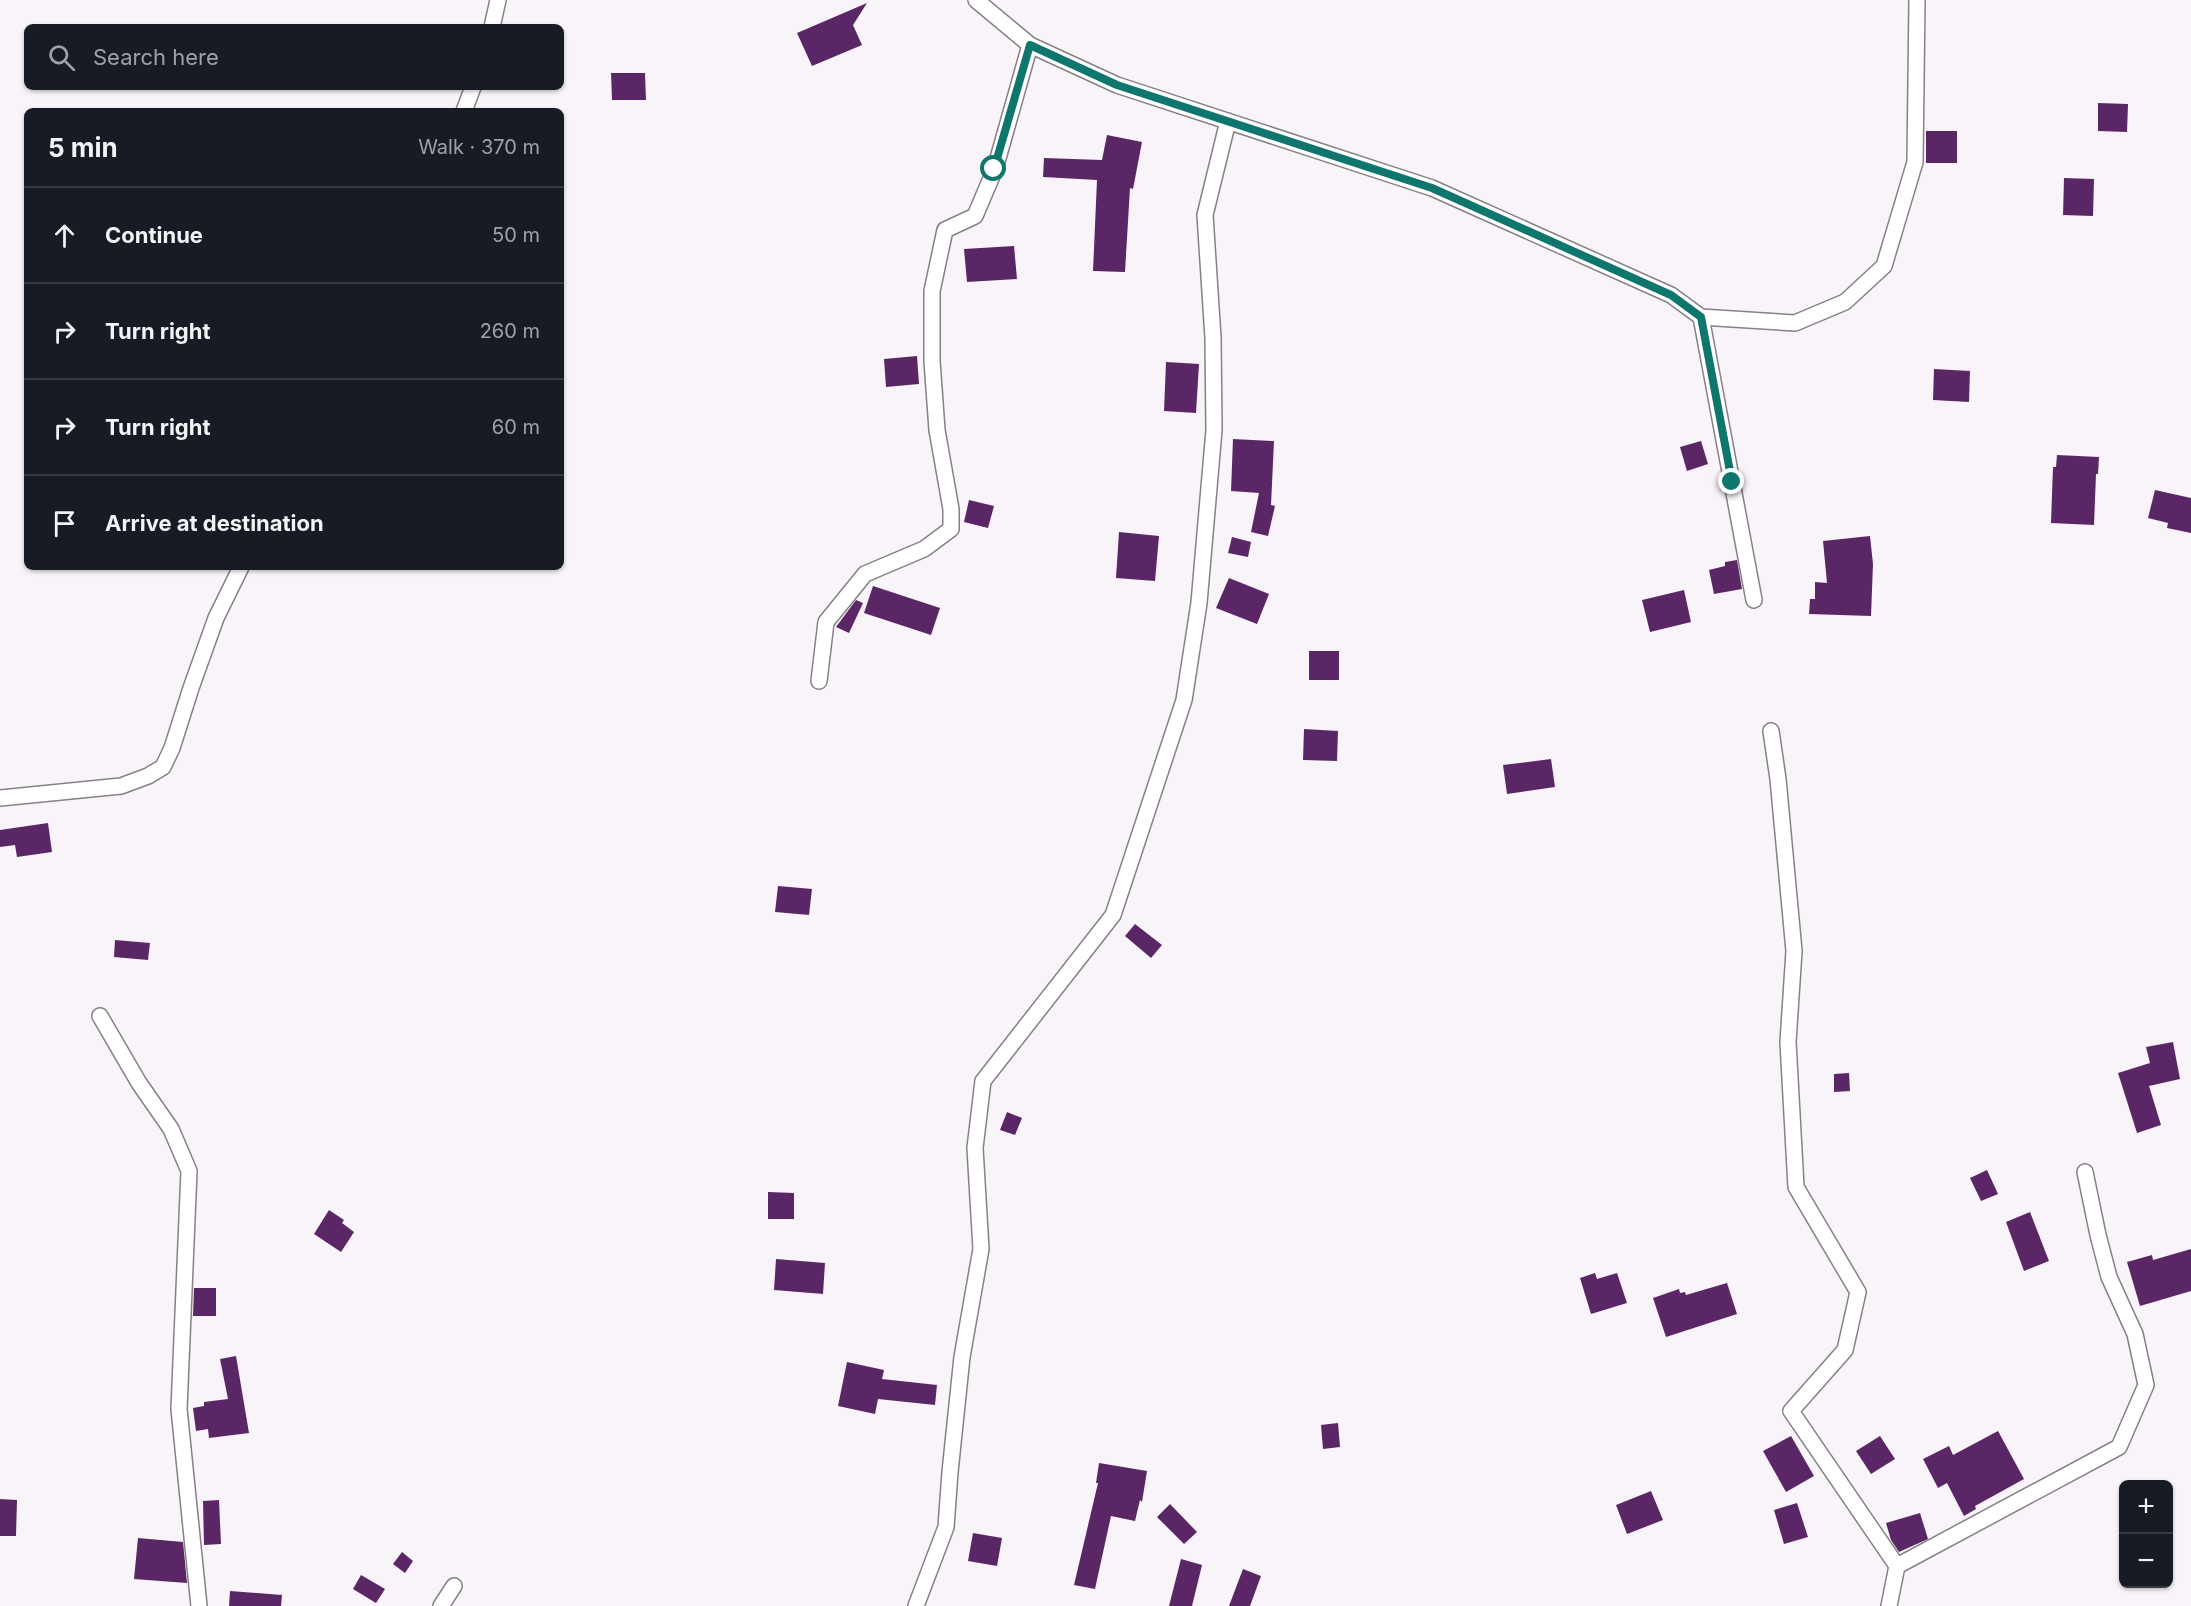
<!DOCTYPE html>
<html lang="en">
<head>
<meta charset="utf-8">
<style>
  body { margin:0; font-family:Inter,sans-serif; background:#242831; color:#f1f3f6 }
  .controls { position:absolute; right:18px; bottom:18px; display:grid; overflow:hidden; border-radius:9px; box-shadow:0 2px 4px #0004 }
  .controls button { width:54px; height:54px; display:grid; place-items:center; padding:0; border:0; border-bottom:2px solid #363941; background:#171b24; color:#f1f3f6; font:30px sans-serif }
  .stop { position:absolute; width:18px; height:18px; margin:-14px; border:4px solid #0f766e; border-radius:50%; background:#fff }
  .stop.end { background:#0f766e; border-color:#fff; box-shadow:0 2px 6px #0008 }
  .list { margin:0; padding:0; list-style:none }
  h2 { display:flex; justify-content:space-between; align-items:center; height:78px; margin:0; padding:0 24px; font-size:26px }
  h2 small { font-size:20px; font-weight:400; color:#9ea1a6 }
  .list li { display:grid; grid-template-columns:39px 1fr auto; gap:18px; align-items:center; box-sizing:border-box; height:96px; padding:0 24px; border-top:2px solid #363941 }
  .list b { display:block; font-size:22px; white-space:nowrap }
  .list em { font-size:20px; font-style:normal; color:#9ea1a6 }
  .icon { flex:none; width:33px; height:33px; fill:none; stroke:currentColor; stroke-width:2; stroke-linecap:round; stroke-linejoin:round }
  .map { position:relative; flex:none; width:2191px; height:1606px; overflow:hidden }
  .search { position:absolute; background:#171b24; box-shadow:0 2px 4px #0004; left:24px; top:24px; width:540px; height:66px; display:flex; align-items:center; gap:15px; box-sizing:border-box; padding:0 21px; border-radius:9px; color:#9ea1a6; font-size:22px }
  .panel { position:absolute; background:#171b24; box-shadow:0 2px 4px #0004; left:24px; top:108px; width:540px; height:462px; border-radius:9px }
  .map>svg:first-child { display:block }
  .building { fill:#5b2666 }
  .lines { fill:none; stroke-linecap:round; stroke-linejoin:round }
  .minor-casing { stroke:#858185; stroke-width:18 }
  .minor { stroke:#fff; stroke-width:15 }
  .route { stroke:#0f766e; stroke-width:8 }
</style>
</head>
<body>
<div class="map">
<svg width="2191" height="1606" viewBox="0 0 2191 1606">
  <rect width="100%" height="100%" fill="#f8f4f9"/>
  <!-- building -->
  <path class="building" d="M867,3L853,25L862,45L812,66L797,33Z
    M611,73H645L646,100H612Z
    M2098,103L2128,104L2127,132L2098,131Z
    M1926,131H1957V163H1926Z
    M1107,135L1142,142L1133,189L1130,188L1125,272L1093,271L1097,180L1043,177L1044,158L1102,160Z
    M2064,178L2094,179L2093,216L2063,215Z
    M1014,246L1017,279L967,282L964,249Z
    M917,356L919,384L886,387L884,359Z
    M1166,362L1199,364L1196,413L1164,411Z
    M1934,369L1970,371L1969,402L1933,400Z
    M1233,439L1274,441L1271,505L1275,506L1268,536L1251,532L1259,493L1231,491Z
    M1701,441L1708,464L1687,471L1680,447Z
    M2057,455L2099,457L2098,474H2096L2094,525L2051,523L2053,467H2056Z
    M2155,490L2191,498V533L2167,528L2168,523L2148,518Z
    M969,500L994,506L988,528L964,522Z
    M1119,532L1159,536L1155,581L1116,578Z
    M1870,536L1873,564L1871,616L1809,614L1810,599H1815V582L1827,583L1823,541Z
    M1232,537L1251,542L1248,557L1228,553Z
    M1737,560L1742,589L1714,594L1709,570L1725,566V562Z
    M1229,578L1269,594L1257,624L1216,608Z
    M873,586L940,608L931,635L864,613Z
    M1684,590L1691,622L1650,632L1642,600Z
    M856,600L863,603L849,633L836,627Z
    M1309,651H1339V680H1309Z
    M1304,729L1338,731L1337,761L1303,760Z
    M1551,759L1555,787L1507,794L1503,765Z
    M48,823L52,852L17,857L15,845L0,847V830Z
    M778,886L812,889L809,915L775,912Z
    M1135,924L1162,945L1151,958L1125,936Z
    M115,940L150,943L148,960L114,957Z
    M2173,1042L2180,1079L2149,1086L2161,1125L2137,1133L2118,1073L2150,1063L2146,1047Z
    M1849,1073L1850,1091L1834,1092V1074Z
    M1007,1112L1022,1118L1015,1135L1000,1130Z
    M1987,1170L1998,1194L1981,1201L1970,1178Z
    M768,1192L794,1193V1219H768Z
    M329,1210L344,1220L342,1223L354,1232L341,1252L314,1234Z
    M2030,1212L2049,1261L2024,1271L2006,1222Z
    M2191,1249V1291L2140,1306L2127,1262L2152,1255L2153,1260Z
    M776,1259L825,1263L823,1294L774,1290Z
    M1595,1273L1597,1279L1617,1273L1627,1303L1591,1314L1580,1278Z
    M1727,1283L1737,1314L1666,1337L1653,1298L1679,1289L1680,1293L1685,1292L1686,1295Z
    M194,1288H216V1316H193Z
    M236,1356L249,1433L209,1438L208,1429L196,1431L193,1408L204,1406V1402L228,1399L220,1359Z
    M847,1362L884,1370L882,1379L937,1385L935,1405L878,1399L875,1414L838,1406Z
    M1338,1423L1340,1447L1323,1449L1321,1425Z
    M1998,1431L2024,1479L1975,1506L1976,1509L1964,1516L1947,1483L1938,1488L1923,1459L1949,1446L1953,1455Z
    M1791,1436L1814,1476L1786,1492L1763,1451Z
    M1880,1436L1895,1459L1871,1474L1856,1451Z
    M1099,1463L1147,1471L1142,1502L1140,1500L1135,1521L1111,1516L1095,1589L1074,1585L1098,1483H1096Z
    M1651,1491L1663,1520L1627,1534L1616,1505Z
    M0,1499L17,1500L16,1536H0Z
    M219,1500L221,1544L204,1545L203,1501Z
    M1797,1503L1808,1537L1784,1544L1774,1510Z
    M1170,1504L1197,1532L1184,1544L1157,1517Z
    M1920,1513L1928,1539L1899,1552L1891,1540L1886,1523Z
    M973,1533L1002,1538L997,1566L968,1561Z
    M138,1538L183,1542L187,1583L134,1579Z
    M402,1552L413,1561L405,1573L393,1564Z
    M1181,1559L1202,1565L1192,1606H1169Z
    M1243,1569L1261,1576L1250,1606H1229Z
    M361,1575L385,1589L376,1603L353,1589Z
    M230,1591L282,1595L281,1606H229Z"/>
  <g class="lines">
    <defs>
      <path id="minor" d="M976,0L1030,45L1117,85L1432,188L1671,295L1701,317L1795,323L1845,302L1884,266L1915,162L1917,0
        M492,27L498,0
        M464,111L473,87
        M1701,317L1754,600
        M819,681L826,622L865,574L924,549L951,529V509L937,430L932,361V291L945,230L975,216L995,169L1030,45
        M1771,731L1778,779L1794,951L1788,1042L1796,1187L1858,1292L1845,1350L1791,1411L1897,1566L1889,1606
        M0,798L121,786L148,776L163,767L172,748L191,688L216,618L241,567
        M100,1016L139,1083L171,1129L189,1171L179,1409L199,1606
        M1897,1566L2119,1447L2146,1385L2135,1334L2109,1277L2098,1235L2085,1172
        M441,1606L454,1586
        M916,1606L946,1527L950,1472L962,1357L981,1249L975,1148L983,1081L1113,915L1184,700L1199,603L1214,430L1213,338L1205,215L1228,121"/>
    </defs>
    <!-- minor casing -->
    <use href="#minor" class="minor-casing"/>
    <!-- minor -->
    <use href="#minor" class="minor"/>
  </g>
  <g class="lines">
    <!-- route -->
    <path class="route" d="M994,169L1030,45L1117,85L1432,188L1671,295L1701,317L1732,482"/>
  </g>
</svg>
<div class="controls">
<button>+</button>
<button>−</button>
</div>
<div class="stop" style="left:994px;top:169px"></div>
<div class="stop end" style="left:1732px;top:482px"></div>
<div class="search"><svg class="icon" aria-label="search" viewBox="0 0 24 24"><circle cx="10" cy="10" r="6"/><path d="M15 15l6 6"/></svg>Search here</div>
<section class="panel">
<h2>5 min<small>Walk · 370 m</small></h2>
<ul class="list">
<li><svg class="icon" aria-label="ahead" viewBox="0 0 24 24"><path d="M12 20V5M6 11l6-6 6 6"/></svg><div><b>Continue</b></div><em>50 m</em></li>
<li><svg class="icon" aria-label="right" viewBox="0 0 24 24"><path d="M7 20v-9h11M14 6l5 5-5 5"/></svg><div><b>Turn right</b></div><em>260 m</em></li>
<li><svg class="icon" aria-label="right" viewBox="0 0 24 24"><path d="M7 20v-9h11M14 6l5 5-5 5"/></svg><div><b>Turn right</b></div><em>60 m</em></li>
<li><svg class="icon" aria-label="arrive" viewBox="0 0 24 24"><path d="M6 21V4h12l-3 4 3 4H6"/></svg><div><b>Arrive at destination</b></div></li>
</ul>
</section>
</div>
</body>
</html>
